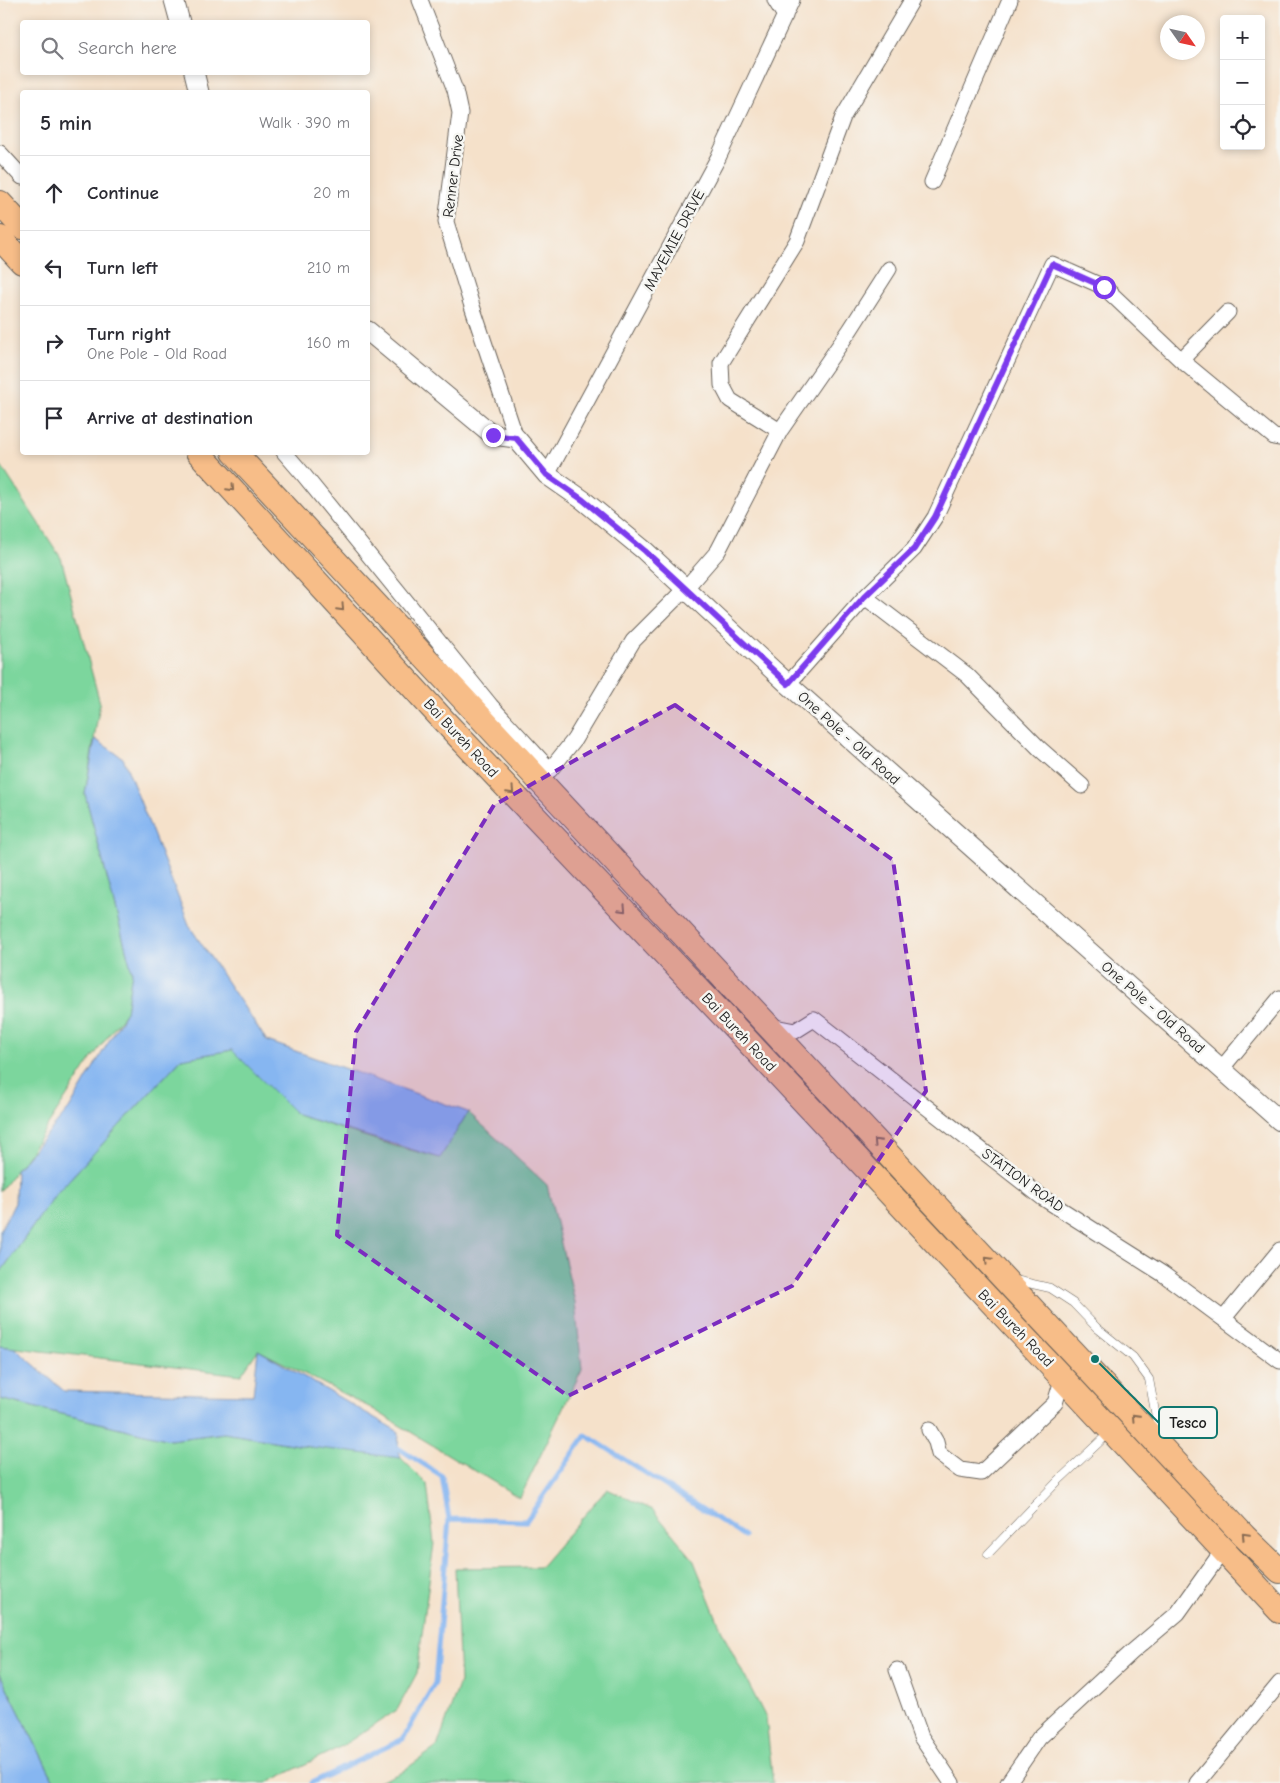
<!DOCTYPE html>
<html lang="en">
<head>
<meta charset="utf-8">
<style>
  body { margin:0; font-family:"Comic Neue",sans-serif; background:#f2f2f3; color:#2b2b33 }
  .controls { position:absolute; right:15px; top:15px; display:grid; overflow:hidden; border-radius:5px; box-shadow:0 2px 8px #0003 }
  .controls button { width:45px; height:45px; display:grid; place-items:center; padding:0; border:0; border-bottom:1px solid #e1e1e2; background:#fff; color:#2b2b33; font:25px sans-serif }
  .compass { position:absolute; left:1160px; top:15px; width:45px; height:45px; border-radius:50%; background:#fff; box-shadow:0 2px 8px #0003; rotate:124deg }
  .stop { position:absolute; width:15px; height:15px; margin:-11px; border:4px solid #7c3aed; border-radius:50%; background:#fff }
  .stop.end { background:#7c3aed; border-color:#fff; box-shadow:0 1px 5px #0008 }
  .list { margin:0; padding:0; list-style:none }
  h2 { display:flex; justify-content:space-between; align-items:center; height:65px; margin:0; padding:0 20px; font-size:21px }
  h2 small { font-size:16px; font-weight:400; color:#7c7c81 }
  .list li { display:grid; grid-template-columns:32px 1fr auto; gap:15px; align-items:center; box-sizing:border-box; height:75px; padding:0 20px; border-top:1px solid #e1e1e2 }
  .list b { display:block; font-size:19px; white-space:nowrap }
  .list p { margin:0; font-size:16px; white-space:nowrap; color:#7c7c81 }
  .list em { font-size:16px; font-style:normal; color:#7c7c81 }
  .icon { flex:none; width:28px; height:28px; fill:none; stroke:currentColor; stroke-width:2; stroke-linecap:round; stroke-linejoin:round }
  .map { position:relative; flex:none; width:1280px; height:1783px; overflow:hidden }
  .search { position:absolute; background:#fff; box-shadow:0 2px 8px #0003; left:20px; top:20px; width:350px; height:55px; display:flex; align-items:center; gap:12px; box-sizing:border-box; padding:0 18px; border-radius:5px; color:#7c7c81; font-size:19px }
  .panel { position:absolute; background:#fff; box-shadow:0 2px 8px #0003; left:20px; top:90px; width:350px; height:365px; border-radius:5px }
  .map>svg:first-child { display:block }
  .green { fill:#7cd69d; stroke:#4c795c }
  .water { fill:#86b6f1; stroke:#516986 }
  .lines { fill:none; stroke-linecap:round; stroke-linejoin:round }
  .stream { stroke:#86b6f1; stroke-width:5 }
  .service-casing { stroke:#686159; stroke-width:9 }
  .minor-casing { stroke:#686159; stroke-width:17 }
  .tertiary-casing { stroke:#686159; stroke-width:21 }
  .trunk-casing { stroke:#686159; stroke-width:26 }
  .service { stroke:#fff; stroke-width:8 }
  .minor { stroke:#fff; stroke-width:15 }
  .tertiary { stroke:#fff; stroke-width:19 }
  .trunk { stroke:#f7bd88; stroke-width:24 }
  .oneway { stroke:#8a6c52 }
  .route { stroke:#7c3aed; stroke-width:6 }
  .marked { fill:#7b2cbf; fill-opacity:0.2; stroke:#7b2cbf; stroke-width:4; stroke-dasharray:10 6; stroke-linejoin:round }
  .labels { text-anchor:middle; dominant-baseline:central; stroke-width:5; stroke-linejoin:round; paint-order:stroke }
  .street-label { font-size:15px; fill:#1c1c1c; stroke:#f6f6f2 }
  .leader { fill:none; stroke:#0f766e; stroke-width:2 }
  .callout-dot { fill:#0f766e; stroke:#f6f6f2; stroke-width:2 }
  .callout { fill:#f6f6f2; stroke:#0f766e; stroke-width:2 }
  .callout-label { font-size:16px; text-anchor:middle; font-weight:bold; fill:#1c1c1c }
</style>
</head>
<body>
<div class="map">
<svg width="1280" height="1783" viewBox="0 0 1280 1783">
  <rect width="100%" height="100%" fill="#f6f6f2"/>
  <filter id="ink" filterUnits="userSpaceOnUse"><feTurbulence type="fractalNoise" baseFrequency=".02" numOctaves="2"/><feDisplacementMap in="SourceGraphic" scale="10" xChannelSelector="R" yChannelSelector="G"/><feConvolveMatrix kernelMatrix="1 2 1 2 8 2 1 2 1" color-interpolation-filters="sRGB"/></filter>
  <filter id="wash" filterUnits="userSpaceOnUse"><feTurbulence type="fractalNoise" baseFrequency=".0096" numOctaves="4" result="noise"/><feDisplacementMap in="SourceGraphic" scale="20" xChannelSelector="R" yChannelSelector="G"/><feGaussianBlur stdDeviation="1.12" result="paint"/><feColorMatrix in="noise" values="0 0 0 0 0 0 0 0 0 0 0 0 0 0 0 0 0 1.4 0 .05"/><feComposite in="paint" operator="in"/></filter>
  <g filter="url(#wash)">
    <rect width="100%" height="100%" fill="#f5e1ca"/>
    <!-- green -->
    <path class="green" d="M0,464L61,558L100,703L85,794L132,972L126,1012L92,1058L31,1151L0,1191Z
      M232,1050L297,1115L395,1146L440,1158L468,1112L547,1185L575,1302L582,1369L520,1498L371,1408L258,1350L241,1375L0,1346V1273L55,1195L181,1059Z
      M0,1399L170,1440L224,1433L310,1447L374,1445L401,1458L427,1484L434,1543L417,1673L397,1710L342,1746L267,1783H55L0,1674Z
      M607,1489L653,1510L693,1559L724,1636L766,1718L773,1783H376L400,1773L437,1747L460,1682L455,1568L540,1567Z"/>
    <!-- water -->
    <path class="water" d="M95,739L123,758L190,927L267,1041L468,1112L440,1158L297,1115L232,1050L181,1059L55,1195L0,1273V1230L15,1203L16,1170L69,1109L126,1012L132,972L85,794Z
      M0,1346L15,1348L64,1391L253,1395L258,1350L399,1432L398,1448L401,1458L310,1447L224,1433L170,1440L0,1399Z
      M0,1674L55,1783H0Z"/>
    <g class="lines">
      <!-- stream -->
      <path class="stream" d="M449,1519L526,1521L586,1435L744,1536
        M311,1783L403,1739L435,1683L449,1519L442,1476L398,1448L393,1446"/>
    </g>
  </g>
  <g filter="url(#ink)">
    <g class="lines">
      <defs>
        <path id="service" d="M1015,1280L1050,1288L1073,1303L1097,1328L1133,1357L1149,1379L1159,1433
          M988,1554L1058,1481L1109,1433"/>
        <path id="minor" d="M420,0L455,90L460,113L446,222L471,303L516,438
          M775,0L785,16
          M0,153L22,177
          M932,182L1010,0
          M1181,360L1228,312
          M780,431L730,400L722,385L721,363L797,241L843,117L912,0
          M284,452L303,474L491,706L550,770L574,740L633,641L685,589L718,551L780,431L850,330L889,269
          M547,475L718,158L792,0
          M865,597L967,675L1040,749L1082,786
          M788,684L865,597L914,549L935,517L1052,264L1104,287L1181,360L1274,437L1280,438
          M770,1026L795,1031L814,1019L1043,1198L1163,1274L1280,1361
          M1222,1068L1280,998
          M1224,1318L1280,1250
          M929,1430L936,1442L939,1454L960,1470L981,1473L1055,1403L1063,1377
          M897,1670L921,1737L952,1783
          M1008,1783L1039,1738L1132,1652L1178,1613L1223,1550
          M1197,1783L1280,1683"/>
        <path id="tertiary" d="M174,0L180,22
          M194,72L199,92
          M368,331L493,435L516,438L547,475L583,500L645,551L788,684L1280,1121"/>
        <path id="trunk" d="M0,203L22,227
          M0,238L22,262
          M198,452L445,722L738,1031L1280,1611
          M234,452C569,815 910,1173 1244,1536L1280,1571"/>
      </defs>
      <!-- service casing -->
      <use href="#service" class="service-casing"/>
      <!-- minor casing -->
      <use href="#minor" class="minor-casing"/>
      <!-- tertiary casing -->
      <use href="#tertiary" class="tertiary-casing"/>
      <!-- trunk casing -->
      <use href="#trunk" class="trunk-casing"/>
      <!-- service -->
      <use href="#service" class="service"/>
      <!-- minor -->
      <use href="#minor" class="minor"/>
      <!-- tertiary -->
      <use href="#tertiary" class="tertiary"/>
      <!-- trunk -->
      <use href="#trunk" class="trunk"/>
    </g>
    <!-- one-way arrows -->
    <defs><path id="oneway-chevron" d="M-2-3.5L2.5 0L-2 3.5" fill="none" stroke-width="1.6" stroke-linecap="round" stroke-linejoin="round" transform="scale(1.25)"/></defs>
    <g class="oneway">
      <use href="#oneway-chevron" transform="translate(231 488) rotate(47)"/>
      <use href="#oneway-chevron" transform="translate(341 608) rotate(47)"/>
      <use href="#oneway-chevron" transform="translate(511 791) rotate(47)"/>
      <use href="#oneway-chevron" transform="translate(623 909) rotate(47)"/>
      <use href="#oneway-chevron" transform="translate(877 1142) rotate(-133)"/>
      <use href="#oneway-chevron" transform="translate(988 1260) rotate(-133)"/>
      <use href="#oneway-chevron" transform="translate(1135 1417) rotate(-133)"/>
      <use href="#oneway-chevron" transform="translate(1245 1536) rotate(-134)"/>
    </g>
  </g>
  <g class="lines" filter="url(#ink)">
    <!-- route -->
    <path class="route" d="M493,435L516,438L547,475L583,500L645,551L788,684L864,597L914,549L935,517L1052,264L1104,287"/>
  </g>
  <!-- marked area -->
  <path class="marked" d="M675,705L893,860L926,1091L792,1286L568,1396L337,1235L356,1032L494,805Z"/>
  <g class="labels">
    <!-- street labels -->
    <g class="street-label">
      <text transform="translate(453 176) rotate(-83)">Renner Drive</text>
      <text transform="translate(674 240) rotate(-62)">MAYEMIE DRIVE</text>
      <text transform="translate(461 738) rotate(47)">Bai Bureh Road</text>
      <text transform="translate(849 738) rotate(42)">One Pole - Old Road</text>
      <text transform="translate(1153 1007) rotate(41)">One Pole - Old Road</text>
      <text transform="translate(739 1032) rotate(47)">Bai Bureh Road</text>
      <text transform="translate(1023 1180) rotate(36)">STATION ROAD</text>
      <text transform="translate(1016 1328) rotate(46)">Bai Bureh Road</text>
    </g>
  </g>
  <!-- callouts -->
  <path class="leader" d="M1095 1359L1159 1423"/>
  <circle class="callout-dot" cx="1095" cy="1359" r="5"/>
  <rect class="callout" x="1159" y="1407" width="58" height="31" rx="5"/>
  <g class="callout-label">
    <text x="1188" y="1428">Tesco</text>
  </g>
</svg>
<div class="controls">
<button>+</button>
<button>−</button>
<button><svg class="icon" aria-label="locate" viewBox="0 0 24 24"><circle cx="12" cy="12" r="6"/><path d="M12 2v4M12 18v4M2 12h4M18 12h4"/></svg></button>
</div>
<svg class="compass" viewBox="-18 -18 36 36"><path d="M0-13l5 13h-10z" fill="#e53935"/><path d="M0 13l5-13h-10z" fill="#7c7c81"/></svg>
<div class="stop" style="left:1104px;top:287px"></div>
<div class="stop end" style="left:493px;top:435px"></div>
<div class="search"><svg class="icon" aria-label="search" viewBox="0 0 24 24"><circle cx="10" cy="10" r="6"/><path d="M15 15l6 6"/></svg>Search here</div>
<section class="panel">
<h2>5 min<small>Walk · 390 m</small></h2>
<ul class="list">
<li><svg class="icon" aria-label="ahead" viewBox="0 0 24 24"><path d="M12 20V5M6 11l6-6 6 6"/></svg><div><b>Continue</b></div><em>20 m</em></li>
<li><svg class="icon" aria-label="left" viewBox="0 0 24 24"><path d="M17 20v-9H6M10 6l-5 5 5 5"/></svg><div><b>Turn left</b></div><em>210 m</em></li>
<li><svg class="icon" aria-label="right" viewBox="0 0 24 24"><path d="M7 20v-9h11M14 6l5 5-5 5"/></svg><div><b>Turn right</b><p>One Pole - Old Road</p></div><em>160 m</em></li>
<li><svg class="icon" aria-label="arrive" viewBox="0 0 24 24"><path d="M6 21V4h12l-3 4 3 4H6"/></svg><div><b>Arrive at destination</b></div></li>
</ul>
</section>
</div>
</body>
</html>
